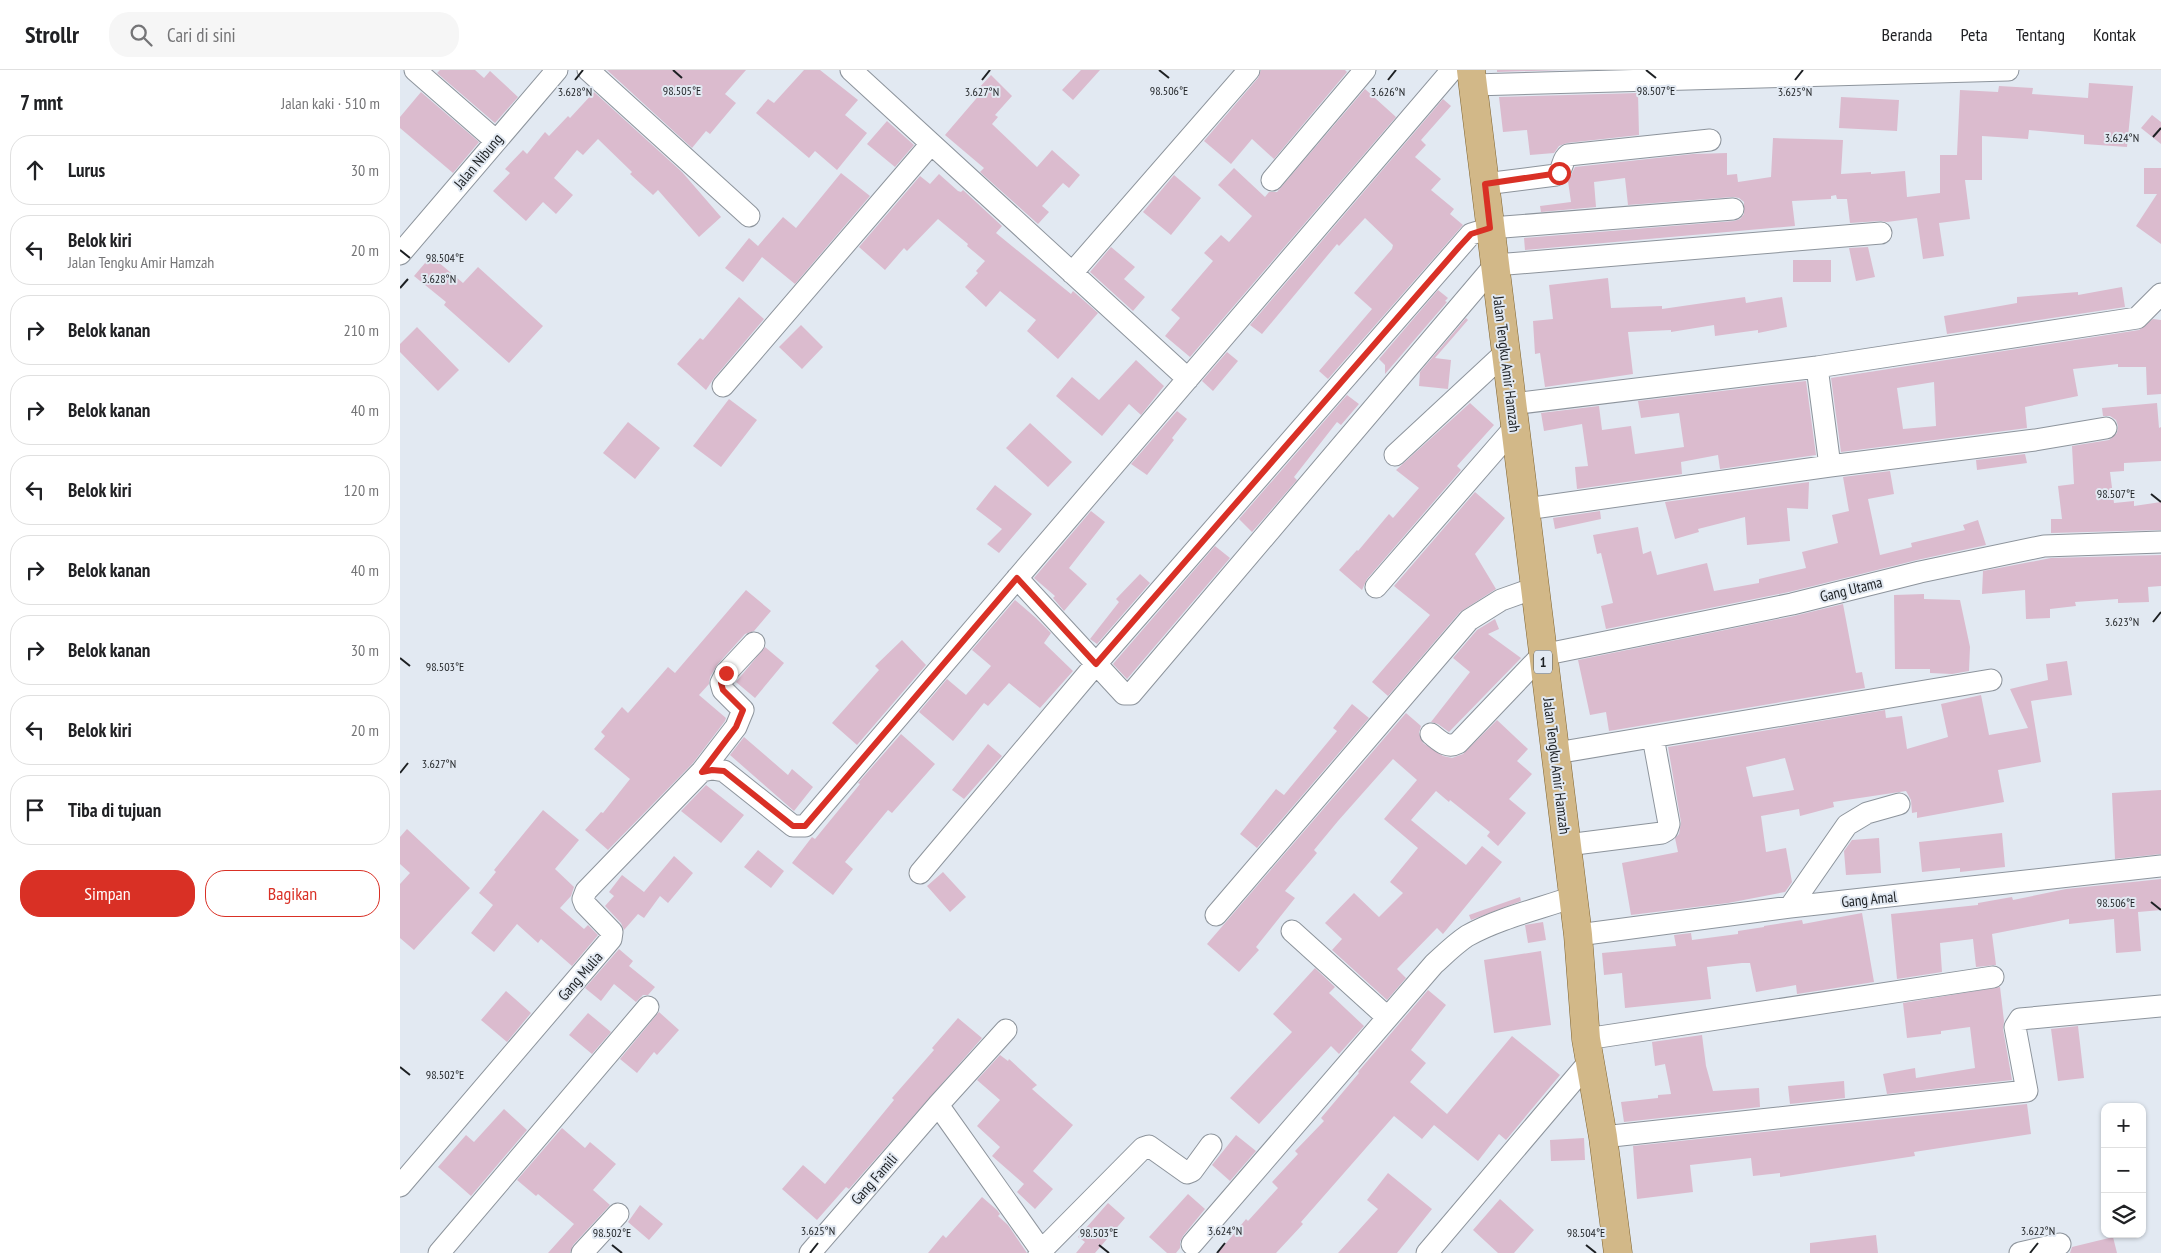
<!DOCTYPE html>
<html lang="id">
<head>
<meta charset="utf-8">
<style>
  body { margin:0; font-family:"PT Sans Narrow",sans-serif; background:#f6f6f6; color:#202124 }
  .controls { position:absolute; right:15px; bottom:15px; display:grid; overflow:hidden; border-radius:10px; box-shadow:0 1px 4px #0004 }
  .controls button { width:45px; height:45px; display:grid; place-items:center; padding:0; border:0; border-bottom:1px solid #e0e0e0; background:#fff; color:#202124; font:25px sans-serif }
  .stop { position:absolute; width:15px; height:15px; margin:-11px; border:4px solid #d93025; border-radius:50%; background:#fff }
  .stop.end { background:#d93025; border-color:#fff; box-shadow:0 1px 5px #0008 }
  .list { margin:0; padding:0; list-style:none }
  h2 { display:flex; justify-content:space-between; align-items:center; height:65px; margin:0; padding:0 20px; font-size:21px }
  h2 small { font-size:16px; font-weight:400; color:#757577 }
  .list li { display:grid; grid-template-columns:32px 1fr auto; gap:15px; align-items:center; box-sizing:border-box; height:70px; margin:0 10px 10px; padding:0 10px; border:1px solid #e0e0e0; border-radius:20px }
  .list b { display:block; font-size:19px; white-space:nowrap }
  .list p { margin:0; font-size:16px; white-space:nowrap; color:#757577 }
  .list em { font-size:16px; font-style:normal; color:#757577 }
  .actions { display:flex; gap:10px; padding:15px 20px }
  .actions a { flex:1; padding:11px 0; border:1px solid #d93025; border-radius:20px; text-align:center; font-size:18px; color:#d93025 }
  .actions .main { background:#d93025; color:#fff }
  .icon { flex:none; width:28px; height:28px; fill:none; stroke:currentColor; stroke-width:2; stroke-linecap:round; stroke-linejoin:round }
  .map { position:relative; flex:none; width:1761px; height:1183px; overflow:hidden }
  header { display:flex; align-items:center; gap:30px; box-sizing:border-box; height:70px; padding:0 25px; background:#fff; border-bottom:1px solid #e0e0e0 }
  header strong { font-size:24px }
  nav { display:flex; gap:28px; margin-inline-start:auto; font-size:18px }
  .search { width:350px; height:45px; background:#f6f6f6; display:flex; align-items:center; gap:12px; box-sizing:border-box; padding:0 18px; border-radius:20px; color:#757577; font-size:19px }
  main { display:flex }
  aside { flex:1; background:#fff }
  .map>svg:first-child { display:block }
  .building { fill:#dbbbce; fill-rule:evenodd }
  .lines { fill:none; stroke-linecap:round; stroke-linejoin:round }
  .street-casing { stroke:#8d949c; stroke-width:23 }
  .primary-casing { stroke:#7f6431; stroke-width:29 }
  .street { stroke:#fff; stroke-width:21 }
  .primary { stroke:#d2b888; stroke-width:28 }
  .route { stroke:#d93025; stroke-width:6 }
  .ticks { fill:none; stroke:#1d2023; stroke-width:2 }
  .labels { text-anchor:middle; dominant-baseline:central; stroke-width:4; stroke-linejoin:round; paint-order:stroke }
  .shield { fill:#e2e9f2; stroke:#585c61; stroke-width:1 }
  .shield-label { font-size:14px; font-weight:bold; fill:#1d2023 }
  .street-label { font-size:15px; fill:#1d2023; stroke:#e2e9f2 }
  .ticks-label { font-size:12px; text-anchor:middle; fill:#1d2023; stroke:#e2e9f2; stroke-width:4; stroke-linejoin:round; paint-order:stroke }
</style>
</head>
<body>
<header>
<strong>Strollr</strong>
<div class="search"><svg class="icon" aria-label="search" viewBox="0 0 24 24"><circle cx="10" cy="10" r="6"/><path d="M15 15l6 6"/></svg>Cari di sini</div>
<nav><a>Beranda</a><a>Peta</a><a>Tentang</a><a>Kontak</a></nav>
</header>
<main>
<aside>
<h2>7 mnt<small>Jalan kaki · 510 m</small></h2>
<ul class="list">
<li><svg class="icon" aria-label="ahead" viewBox="0 0 24 24"><path d="M12 20V5M6 11l6-6 6 6"/></svg><div><b>Lurus</b></div><em>30 m</em></li>
<li><svg class="icon" aria-label="left" viewBox="0 0 24 24"><path d="M17 20v-9H6M10 6l-5 5 5 5"/></svg><div><b>Belok kiri</b><p>Jalan Tengku Amir Hamzah</p></div><em>20 m</em></li>
<li><svg class="icon" aria-label="right" viewBox="0 0 24 24"><path d="M7 20v-9h11M14 6l5 5-5 5"/></svg><div><b>Belok kanan</b></div><em>210 m</em></li>
<li><svg class="icon" aria-label="right" viewBox="0 0 24 24"><path d="M7 20v-9h11M14 6l5 5-5 5"/></svg><div><b>Belok kanan</b></div><em>40 m</em></li>
<li><svg class="icon" aria-label="left" viewBox="0 0 24 24"><path d="M17 20v-9H6M10 6l-5 5 5 5"/></svg><div><b>Belok kiri</b></div><em>120 m</em></li>
<li><svg class="icon" aria-label="right" viewBox="0 0 24 24"><path d="M7 20v-9h11M14 6l5 5-5 5"/></svg><div><b>Belok kanan</b></div><em>40 m</em></li>
<li><svg class="icon" aria-label="right" viewBox="0 0 24 24"><path d="M7 20v-9h11M14 6l5 5-5 5"/></svg><div><b>Belok kanan</b></div><em>30 m</em></li>
<li><svg class="icon" aria-label="left" viewBox="0 0 24 24"><path d="M17 20v-9H6M10 6l-5 5 5 5"/></svg><div><b>Belok kiri</b></div><em>20 m</em></li>
<li><svg class="icon" aria-label="arrive" viewBox="0 0 24 24"><path d="M6 21V4h12l-3 4 3 4H6"/></svg><div><b>Tiba di tujuan</b></div></li>
</ul>
<div class="actions"><a class="main">Simpan</a><a>Bagikan</a></div>
</aside>
<div class="map">
<svg width="1761" height="1183" viewBox="0 0 1761 1183">
  <rect width="100%" height="100%" fill="#e2e9f2"/>
  <!-- building -->
  <path class="building" d="M40,0H75L84,8L90,1L118,27L95,53L37,3Z
    M207,0H346L325,24L336,33L310,64L306,61L292,78Z
    M404,0H420L458,30L445,45L467,63L437,100L415,81L409,88L356,43L368,29L374,33Z
    M681,0H700L673,30L662,20Z
    M861,0H945L947,2L874,89L852,69L831,94L804,71L858,8Z
    M1097,0H1162L1097,2Z
    M591,5L612,26L595,45L598,47L592,54L637,97L652,80L680,105L669,118L663,113L642,136L649,142L638,154L580,102L584,98L545,65L581,23L578,19Z
    M1689,13L1733,16L1727,77L1684,74V65L1629,60L1628,69L1582,66V110H1565L1570,149L1539,153L1544,186L1523,189L1517,148L1487,152L1480,151L1450,153L1447,129H1437L1436,125L1431,126V129L1392,131L1395,156L1125,180L1124,168L1334,151L1340,149L1344,144V132L1339,128L1333,127L1228,135L1225,108L1194,112L1196,137L1141,142L1140,136L1171,132L1168,111L1175,97L1293,84L1327,83V105L1337,104L1338,112L1371,107L1373,68L1443,70L1441,104L1471,102V104L1505,101L1507,127L1540,123V85H1557L1560,20L1598,22L1599,16L1633,18L1632,24L1688,28Z
    M965,19L996,47L790,287L765,266L780,248L771,240L813,191L804,183L821,165L829,172L852,146L818,115L834,98L865,127L869,122H877Z
    M21,22L79,72L53,103L0,58V47Z
    M194,22L282,102L321,147L299,167L258,120L253,125L230,104L232,102L198,69L183,85L177,80L154,108L173,125L156,144L143,132L126,151L93,121L110,103L105,99L123,80L127,84L145,62L149,66L168,46L170,48Z
    M1238,23L1239,65L1167,73L1159,76L1154,83L1130,85L1127,60L1103,62L1099,27Z
    M1441,27L1499,30L1497,61L1439,58Z
    M1043,29L1051,36L1021,70L1026,75L1015,87L1041,109L1031,120L1054,139L1050,144L1063,155L928,309L919,301L972,239L954,223L992,179L993,175L965,148L939,176L937,174L862,264L850,255Z
    M1752,45L1761,52V74L1741,58Z
    M487,51L514,75L495,97L467,74Z
    M1744,98H1761V174L1736,156L1757,124H1744Z
    M441,103L470,126L395,214L362,187L343,212L325,198L349,168L358,176L383,147L396,158Z
    M539,104L558,121L561,122L563,120L602,156L596,163L671,224L673,221L698,243L658,289L627,261L636,250L600,221L586,237L565,217L578,203L576,201L585,191L567,176L568,174L538,149L507,181L504,178L485,200L459,177L520,106L530,114Z
    M774,105L801,128L771,165L743,142Z
    M711,177L735,197L724,209L745,227L733,241L690,202Z
    M1468,177L1475,207L1456,211L1449,178Z
    M31,186L63,213L78,197L143,256L109,293L44,235L46,232L14,206Z
    M1393,190H1431V212H1393Z
    M1208,208L1211,238L1262,236V239L1345,227L1346,233L1382,227L1387,257L1358,263V260L1315,266L1314,255L1271,262V260L1228,262L1233,304L1145,317L1140,283L1135,284L1133,251L1153,249L1149,215Z
    M1722,217L1725,237L1547,264L1544,246L1617,233V227L1678,222V225Z
    M1038,220L1048,228L1045,231L1047,232L985,304V295L979,289Z
    M339,227L364,249L314,308L306,320L277,294L300,268L303,270Z
    M1066,248L1068,250L1035,288L1051,290L1048,319L1019,316L1020,302Z
    M1753,249L1761,250V324L1747,325L1746,297H1718V294L1673,299L1678,326L1625,337L1627,358L1441,382L1431,308L1739,260ZM1534,312L1536,356L1503,359L1497,318Z
    M401,255L423,277L402,299L379,277Z
    M17,257L59,300L38,321L0,282V274Z
    M827,282L838,291L813,321L802,311Z
    M736,290L764,316L741,345L729,334L702,366L656,326L672,307L699,330Z
    M1406,311L1416,385L1320,399L1318,385L1281,392L1282,404L1177,419L1175,397L1188,396L1182,354L1144,361L1141,343L1199,336L1202,360L1231,356L1235,384L1284,377L1279,343L1241,348L1238,331Z
    M947,325L959,334L941,355L937,352L894,407L897,410L852,462L839,449Z
    M329,329L357,350L321,397L293,376Z
    M1070,333L1094,355L1057,396L1061,400L967,509L962,520L939,500L957,480L958,481L989,444L993,448L1019,418L996,400Z
    M1757,333L1759,358L1761,357V391L1724,393V401L1710,402L1714,433L1734,431V436L1761,432V460L1651,463V449H1662L1658,416L1674,414L1672,376L1709,370L1717,363L1718,356L1716,350L1710,346H1703L1702,338Z
    M777,341L787,349L772,368L774,370L747,405L731,394Z
    M228,352L260,378L235,409L203,383Z
    M630,353L672,392L648,417L606,378Z
    M1625,384L1627,393L1577,400L1576,390Z
    M1490,401L1494,424L1468,429L1480,485L1512,477L1511,473L1565,460L1563,455L1578,450L1586,475L1517,490L1389,522L1206,559L1201,536L1213,533L1201,483L1197,484L1193,465L1238,457L1243,484L1251,481L1257,505L1307,493L1314,521L1359,513V509L1406,498L1402,482L1438,473L1432,445L1449,441L1443,407Z
    M1409,412L1408,439L1387,438L1390,471L1347,475L1345,447L1298,459L1299,462L1275,469L1265,432Z
    M595,415L632,444L599,483L587,474L602,459L576,439Z
    M1075,422L1105,448L1075,484L1096,519L1060,542L988,626L972,612L1030,545L994,516Z
    M691,441L705,452L669,498L687,514L664,541L653,528L655,526L634,508Z
    M1200,441L1201,449L1155,459L1153,448Z
    M815,476L830,488L727,609L713,594Z
    M1761,485V516L1748,517L1749,532L1718,533V529L1675,532L1676,536L1650,539V548L1626,549L1625,520L1582,524L1583,501L1651,488Z
    M740,504L750,513L697,574L690,569L719,532L716,529Z
    M346,520L371,541L354,561L345,564L317,595L310,607L309,614L299,625L326,648L325,651L293,693L208,780L185,760L201,742L203,743L230,709L194,679L205,666L201,662L222,637L228,643L268,597L275,603Z
    M1524,524V529L1560,530L1570,577L1569,601L1552,604L1530,603V599H1495L1494,525Z
    M615,530L636,548L651,563L644,573L673,601L640,638L609,613L588,636L584,633L553,671L519,642L547,609L566,625L591,596L572,580Z
    M1443,534L1456,603L1462,602L1465,618L1209,661L1206,642L1190,645L1178,590L1394,546Z
    M1095,549L1099,559L1088,564L1121,588L1049,662L1038,654L1031,652L1070,602L1053,588L1077,560Z
    M502,570L526,595L457,675L432,653L479,600L475,596Z
    M365,577L384,593L355,628L336,612Z
    M1667,591L1672,625L1631,631L1641,692L1598,700L1604,732L1517,748V742L1512,743L1511,730L1506,721L1433,732L1434,737L1400,746L1399,739L1361,746L1366,782L1386,778L1392,812L1385,822L1328,833L1231,845L1222,793L1278,782L1275,768L1279,764L1281,752L1268,677L1485,640L1486,648L1502,646L1507,679L1548,667L1541,634L1581,625L1589,665L1628,658L1610,619L1648,610L1646,594ZM1385,688L1394,720L1353,727L1346,697Z
    M952,634L969,648L857,778L840,764L876,719L884,725L937,661L933,658Z
    M1006,643L1021,656L1019,663L1023,673L1043,686L1052,688L1063,684L1097,650L1128,679L1117,691L1132,704L1109,729L1126,743L1098,776L1087,766L1090,762L1050,730L1049,732L1036,721L1011,750L1066,795L1082,776L1102,792L1043,864L1037,858L997,899L1006,908L987,930L932,880L942,869L925,853L954,823L979,847L1003,823L990,812L1018,778L984,749L1017,710L993,689L938,751L914,780L917,783L885,821L895,828L856,877L859,880L839,902L807,874Z
    M501,664L535,694L492,743L488,740L445,792L453,799L433,825L392,793L412,767L415,769L460,714L458,713Z
    M344,667L388,705L392,699L413,717L394,741L330,685Z
    M588,674L602,686L564,729L552,720Z
    M306,715L344,745L321,773L281,741Z
    M1761,720V784L1715,789L1712,723Z
    M143,740L179,770L155,799L174,817L171,826L160,838L184,859L188,855L198,865L172,896L141,869L138,873L117,854L94,882L71,863L93,835L79,823L96,802L94,800Z
    M7,759L70,818L14,880L0,868V814L10,803L0,794V767Z
    M1602,763L1605,797L1560,802V798L1522,802L1519,772Z
    M1479,768L1481,803L1446,805L1444,781L1452,770Z
    M358,780L384,801L371,818L344,797Z
    M274,786L293,803L268,833L260,826L244,848L238,844L224,860L221,853L205,836L214,826L209,822L222,805L244,822Z
    M543,802L566,827L550,842L527,816Z
    M1761,809V840L1738,842L1741,881L1716,883L1714,849L1669,854V849L1592,864L1596,895L1576,897L1573,869L1540,873L1542,902L1497,909L1491,844L1578,835V833L1612,827L1613,830L1666,819Z
    M1120,827L1121,831L1071,850L1069,845Z
    M1462,843L1474,912L1397,924L1396,915L1356,922L1350,893H1342L1307,897L1311,929L1225,938L1222,903L1204,905L1202,883L1276,876L1274,865L1291,863L1292,870L1338,864V861L1364,857V856L1402,850L1403,854Z
    M1143,852L1146,870L1128,873L1125,855Z
    M219,879L233,891L229,896L255,917L248,925H243L236,932L214,914L201,931L185,918Z
    M1141,881L1151,955L1094,963L1084,890Z
    M915,898L935,917L929,923L964,956L939,984L931,976L859,1054L830,1028L892,962L873,944Z
    M1600,917L1604,951L1603,959L1612,1010L1487,1024L1483,1004L1515,998L1516,1008L1575,998L1570,957L1541,961V964L1507,968L1503,933Z
    M1028,920L1046,935L1011,980L1026,993L1010,1012L1047,1044L1112,966L1160,1005L1106,1070L1099,1064L1078,1091L1034,1055L1022,1069L994,1046L901,1152L903,1154L876,1183H818L846,1149L848,1151L878,1118L872,1112L898,1084L895,1081L924,1051L921,1048L959,1003L958,1002Z
    M106,921L131,943L107,972L81,950Z
    M259,942L279,960L257,985L254,982L237,1003L220,989Z
    M188,943L211,962L192,984L169,965Z
    M558,948L582,968L449,1119L446,1117L417,1150L382,1119L403,1095L425,1114L494,1030L492,1028L534,980L532,978Z
    M1678,956L1684,1008L1658,1011L1651,959Z
    M1302,965L1306,996L1313,1021L1359,1018L1360,1037L1224,1052L1221,1032L1258,1028V1025L1271,1024L1265,994L1255,996L1252,972Z
    M600,985L608,991L609,989L637,1015L632,1019L673,1055L633,1101L653,1119L635,1139L617,1122L624,1114L592,1086L600,1077L577,1056L600,1030L577,1010Z
    M1444,1011L1445,1028L1390,1034L1388,1016Z
    M1627,1034L1631,1064L1514,1082L1515,1086L1380,1107V1103L1353,1106L1351,1088L1290,1095L1293,1122L1237,1129L1233,1076Z
    M104,1039L127,1060L71,1126L38,1097L66,1065L74,1072Z
    M162,1058L185,1078L190,1072L216,1094L193,1120L210,1135L173,1175L170,1183H148L174,1154L138,1124L136,1126L117,1110Z
    M836,1065L856,1081L830,1111L812,1095Z
    M1184,1068L1185,1090L1151,1091L1150,1070Z
    M988,1103L1032,1139L997,1183H938L978,1139L967,1130Z
    M788,1124L805,1139L783,1166L780,1172V1178L776,1183H767L749,1167Z
    M582,1127L597,1140L600,1144L598,1146L608,1155L627,1183H528L543,1165L546,1168Z
    M1100,1129L1134,1160L1114,1183H1098L1073,1160Z
    M708,1133L725,1148L695,1183H676L685,1172L678,1167Z
    M240,1135L263,1154L249,1170L228,1152Z
    M1476,1165L1478,1183H1410V1173Z
    M1713,1167L1717,1183H1670L1672,1177Z"/>
  <g class="lines">
    <defs>
      <path id="street" d="M15,0L95,70
        M188,0L349,146
        M451,0L788,309
        M1073,15L1608,0
        M872,110L965,0
        M1085,114L1156,105C1164,100 1161,90 1168,85L1310,70
        M0,184L157,0
        M672,203L849,0
        M1417,297L1430,396
        M323,316L531,74
        M1112,334L1417,297L1737,248L1761,224
        M995,385L1106,282
        M1126,439L1430,396L1635,370L1706,358
        M617,508L724,624H731L1095,195L1481,163
        M976,517L1115,357
        M1031,664C1040,671 1047,679 1058,673L1142,585L1392,534L1520,502L1644,476L1761,472
        M1156,683L1591,610
        M302,701L312,699L324,701L393,756H405L1052,0
        M1167,775L1262,763L1267,760L1269,754L1253,667
        M520,803L696,594L1071,164L1091,158L1333,139
        M1390,837L1447,755L1467,743L1499,734
        M816,845L1069,550L1101,530L1135,518
        M892,861L987,947
        M1178,865L1390,837L1761,796
        M1186,969L1593,907
        M538,1035L643,1183
        M1203,1067L1627,1021L1615,957L1620,949L1761,936
        M0,1116L211,869L212,862L185,834L183,829L186,821L302,701L336,657L343,640L323,620L321,613L326,603L354,573
        M792,1174L1034,894C1045,884 1055,874 1067,866C1099,848 1139,839 1173,827
        M39,1183L248,937
        M182,1183L218,1144
        M410,1183L538,1035L606,960
        M639,1183L743,1078L749,1076L787,1103L792,1101L811,1075
        M1027,1183L1189,992
        M1620,1183L1660,1174"/>
      <path id="primary" d="M1071,0L1178,865L1186,969L1203,1067L1218,1183"/>
    </defs>
    <!-- street casing -->
    <use href="#street" class="street-casing"/>
    <!-- primary casing -->
    <use href="#primary" class="primary-casing"/>
    <!-- street -->
    <use href="#street" class="street"/>
    <!-- primary -->
    <use href="#primary" class="primary"/>
  </g>
  <g class="lines">
    <!-- route -->
    <path class="route" d="M326,603L321,613L323,620L343,640L336,657L302,702L312,700L324,701L393,756H405L617,508L696,594L1059,177L1071,164L1090,158L1085,114L1159,103"/>
  </g>
  <!-- ticks -->
  <path class="ticks" d="M273,0L282,8M759,0L769,8M1246,0L1256,8M175,10L183,0M582,10L590,0M988,10L996,0M1395,10L1403,0M1753,67L1761,58M0,180L10,188M0,218L8,209M1751,424L1761,432M1753,552L1761,542M0,588L10,596M0,703L8,693M1751,832L1761,840M0,997L10,1005M212,1175L222,1183M699,1175L709,1183M1186,1175L1196,1183M410,1183L418,1173M817,1183L825,1173M1630,1183L1638,1173"/>
  <g class="labels">
    <!-- shield labels -->
    <rect class="shield" x="1134" y="580.5" width="18" height="23" rx="4"/>
    <g class="shield-label">
      <text x="1143" y="592">1</text>
    </g>
    <!-- street labels -->
    <g class="street-label">
      <text transform="translate(78 91) rotate(-50)">Jalan Nibung</text>
      <text transform="translate(1107 294) rotate(83)">Jalan Tengku Amir Hamzah</text>
      <text transform="translate(1451 519) rotate(-14)">Gang Utama</text>
      <text transform="translate(1157 696) rotate(83)">Jalan Tengku Amir Hamzah</text>
      <text transform="translate(1469 829) rotate(-6)">Gang Amal</text>
      <text transform="translate(180 906) rotate(-49)">Gang Mulia</text>
      <text transform="translate(474 1109) rotate(-49)">Gang Famili</text>
    </g>
  </g>
  <g class="ticks-label">
    <text x="282" y="25">98.505°E</text>
    <text x="769" y="25">98.506°E</text>
    <text x="1256" y="25">98.507°E</text>
    <text x="175" y="26">3.628°N</text>
    <text x="582" y="26">3.627°N</text>
    <text x="988" y="26">3.626°N</text>
    <text x="1395" y="26">3.625°N</text>
    <text x="1722" y="72">3.624°N</text>
    <text x="45" y="192">98.504°E</text>
    <text x="39" y="213">3.628°N</text>
    <text x="1716" y="428">98.507°E</text>
    <text x="1722" y="556">3.623°N</text>
    <text x="45" y="601">98.503°E</text>
    <text x="39" y="698">3.627°N</text>
    <text x="1716" y="837">98.506°E</text>
    <text x="45" y="1009">98.502°E</text>
    <text x="418" y="1165">3.625°N</text>
    <text x="825" y="1165">3.624°N</text>
    <text x="1638" y="1165">3.622°N</text>
    <text x="212" y="1167">98.502°E</text>
    <text x="699" y="1167">98.503°E</text>
    <text x="1186" y="1167">98.504°E</text>
  </g>
</svg>
<div class="controls">
<button>+</button>
<button>−</button>
<button><svg class="icon" aria-label="layers" viewBox="0 0 24 24"><path d="M12 4l9 5-9 5-9-5zM3 14l9 5 9-5"/></svg></button>
</div>
<div class="stop" style="left:1159px;top:103px"></div>
<div class="stop end" style="left:326px;top:603px"></div>
</div>
</main>
</body>
</html>
